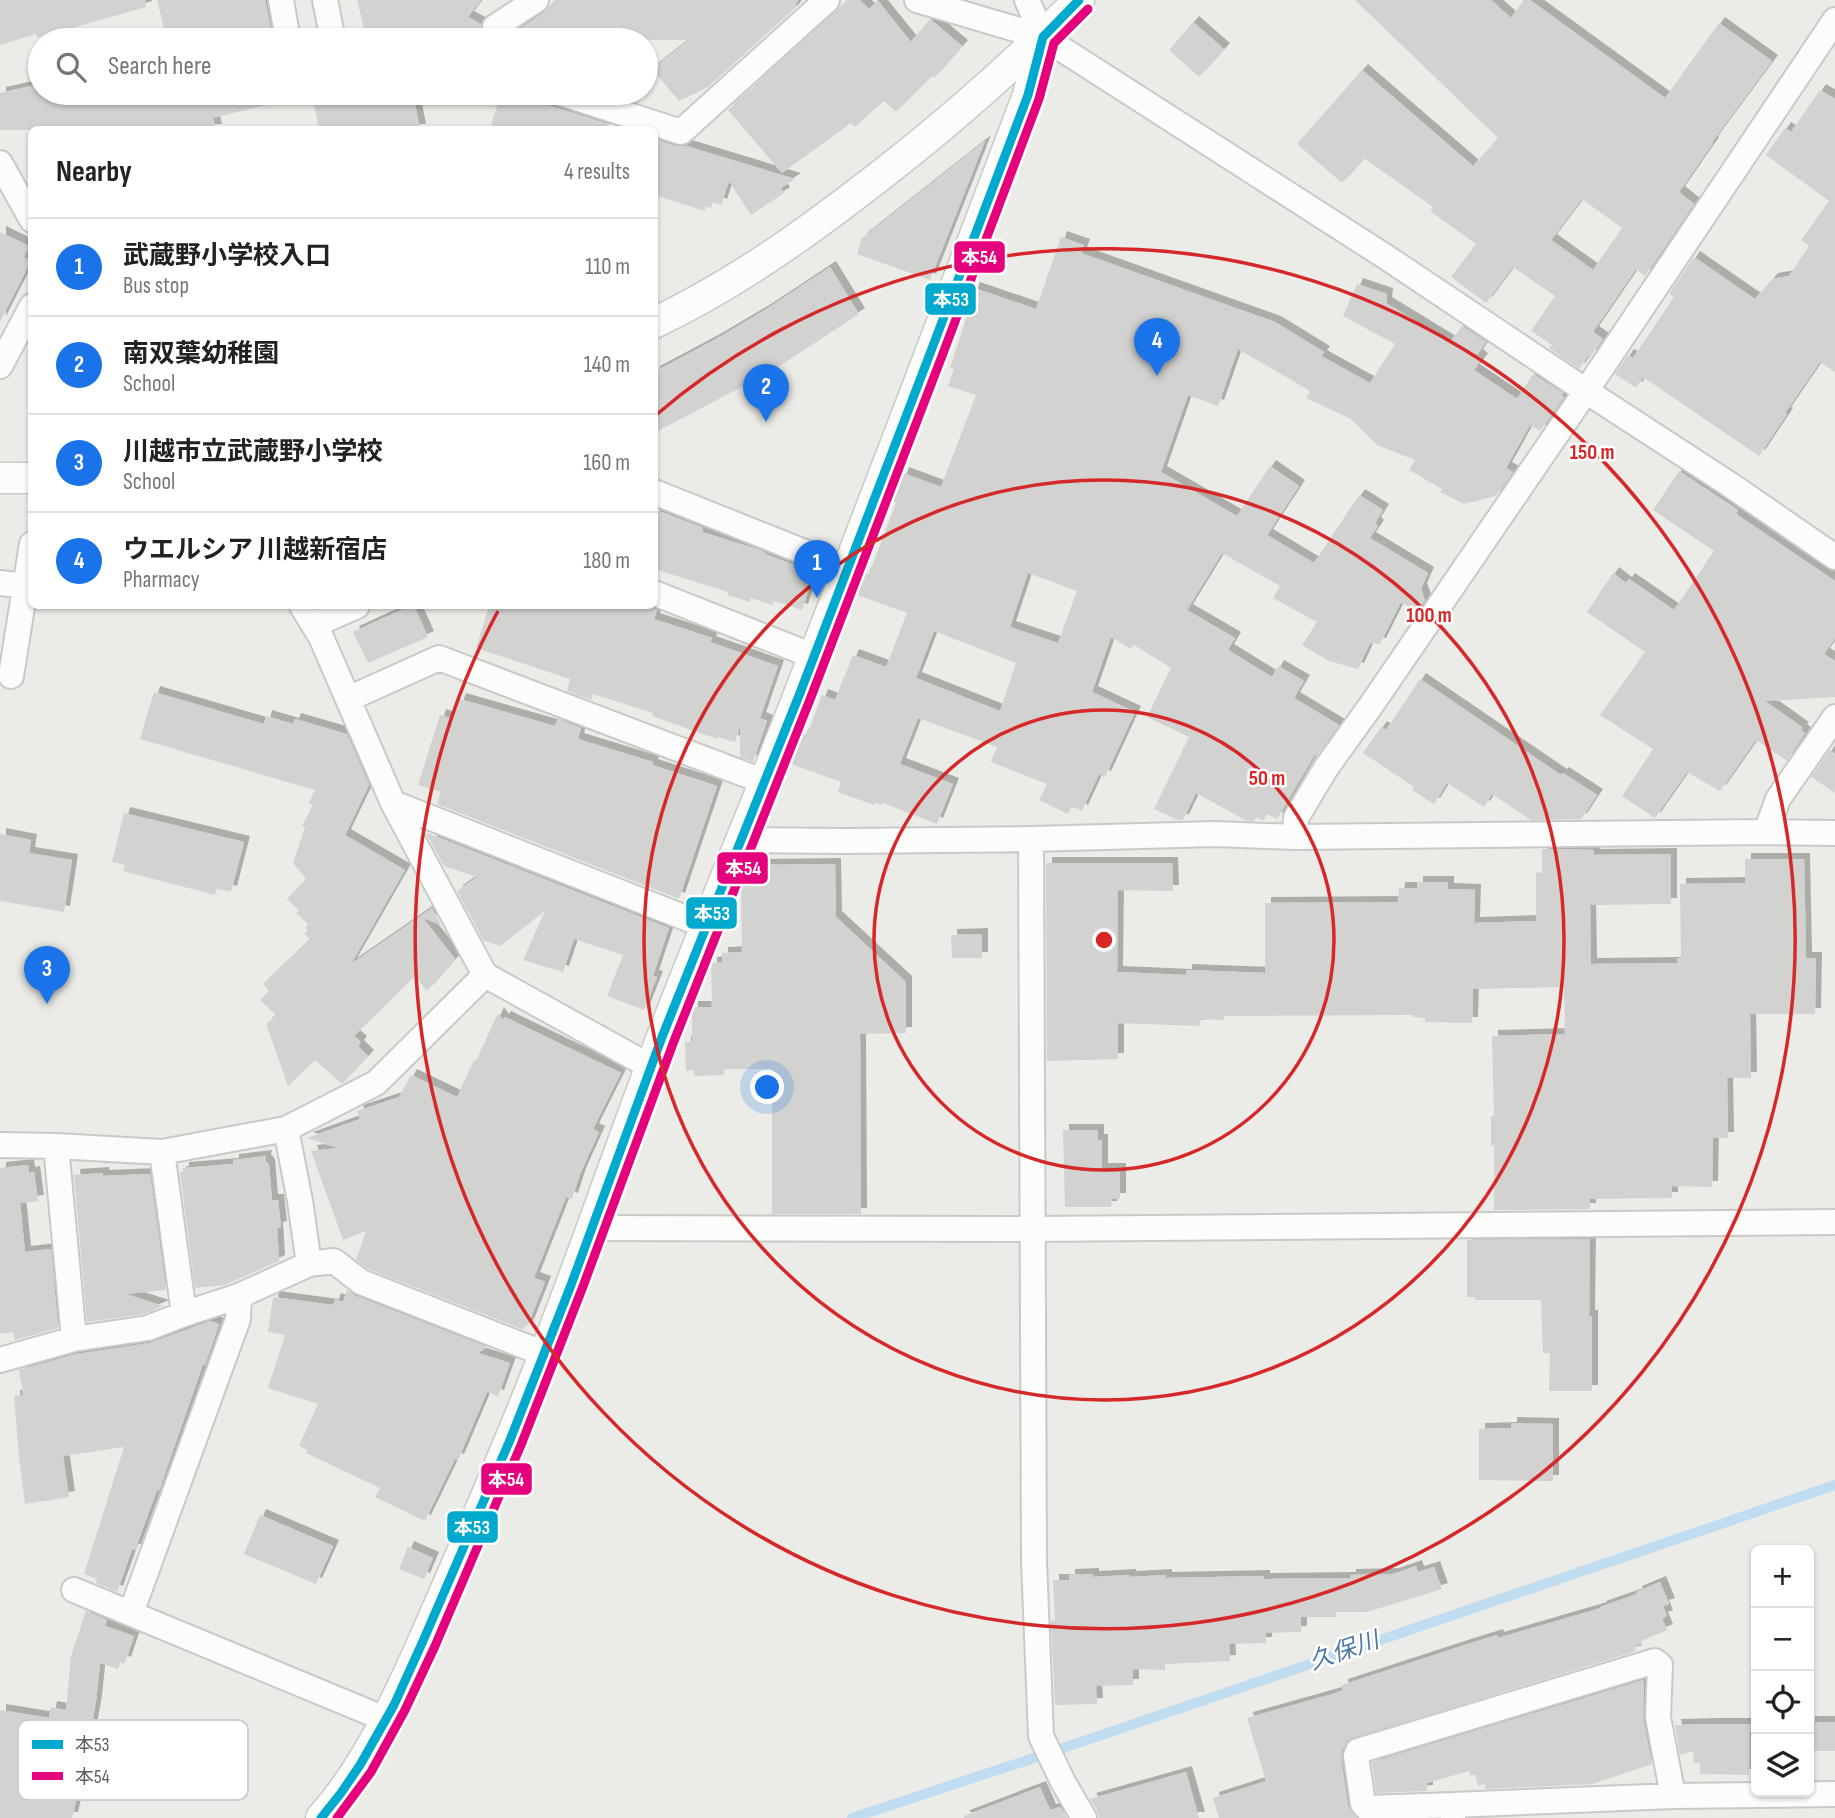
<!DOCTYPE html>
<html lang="en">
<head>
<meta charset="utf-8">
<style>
  body { margin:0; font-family:"Sofia Sans Condensed","Noto Sans JP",sans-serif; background:#f6f6f6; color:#222 }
  .controls { position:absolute; right:21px; bottom:21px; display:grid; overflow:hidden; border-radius:10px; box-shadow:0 2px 5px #0004 }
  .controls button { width:63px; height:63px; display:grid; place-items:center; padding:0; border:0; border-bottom:2px solid #e0e0e0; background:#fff; color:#222; font:35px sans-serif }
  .you { position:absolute; left:768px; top:1088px; width:24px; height:24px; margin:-18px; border:5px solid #fff; border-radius:50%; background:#1a73e8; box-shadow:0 0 0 10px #1a73e833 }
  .badge { display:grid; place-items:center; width:46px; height:46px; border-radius:50%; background:#1a73e8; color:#fff; font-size:23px; font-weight:700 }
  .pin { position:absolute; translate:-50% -58px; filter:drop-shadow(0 2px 4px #0008) }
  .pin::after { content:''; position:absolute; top:37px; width:24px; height:21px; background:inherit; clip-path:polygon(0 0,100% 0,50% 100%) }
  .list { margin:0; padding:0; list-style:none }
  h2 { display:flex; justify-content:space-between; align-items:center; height:91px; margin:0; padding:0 28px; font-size:30px }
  h2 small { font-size:23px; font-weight:400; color:#767676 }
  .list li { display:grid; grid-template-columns:46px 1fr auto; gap:21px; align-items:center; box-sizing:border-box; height:98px; padding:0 28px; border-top:2px solid #e0e0e0 }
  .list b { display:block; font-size:26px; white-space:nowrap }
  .list p { margin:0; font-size:23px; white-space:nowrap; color:#767676 }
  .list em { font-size:23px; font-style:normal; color:#767676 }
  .icon { flex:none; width:38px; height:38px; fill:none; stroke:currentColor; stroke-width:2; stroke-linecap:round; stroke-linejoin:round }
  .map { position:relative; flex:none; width:1835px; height:1818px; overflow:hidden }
  .search { position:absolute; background:#fff; box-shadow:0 2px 5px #0004; left:28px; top:28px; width:630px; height:77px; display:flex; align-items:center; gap:18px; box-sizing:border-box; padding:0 24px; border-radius:38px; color:#767676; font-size:26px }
  .panel { position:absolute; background:#fff; box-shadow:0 2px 5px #0004; left:28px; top:126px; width:630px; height:483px; border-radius:10px }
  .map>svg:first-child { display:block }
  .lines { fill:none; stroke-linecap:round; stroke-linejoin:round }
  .stream { stroke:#c0dcf0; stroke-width:10 }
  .building { fill:#d2d2d0; fill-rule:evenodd; filter:url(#shadow) }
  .minor-casing { stroke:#c9c9c8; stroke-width:28 }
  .tertiary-casing { stroke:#c9c9c8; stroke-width:33 }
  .minor { stroke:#fcfcfb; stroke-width:24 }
  .tertiary { stroke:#fcfcfb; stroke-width:30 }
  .bus-1-casing { stroke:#fff; stroke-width:14 }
  .bus-2-casing { stroke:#fff; stroke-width:14 }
  .bus-1 { stroke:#00a9ce; stroke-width:9 }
  .bus-2 { stroke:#e5007d; stroke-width:9 }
  .ring { fill:none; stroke:#d62828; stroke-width:3.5 }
  .labels { text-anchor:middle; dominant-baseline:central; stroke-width:5; stroke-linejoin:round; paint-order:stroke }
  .water-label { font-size:24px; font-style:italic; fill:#4d77a5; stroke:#fff }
  .key { fill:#fff; stroke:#cecfd0; stroke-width:2 }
  .key-label { font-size:19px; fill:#5d6064 }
  .centre { fill:#d62828; stroke:#fff; stroke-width:3.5 }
  .ring-label { font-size:21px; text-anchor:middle; font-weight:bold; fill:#d62828; stroke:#fff; stroke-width:5; stroke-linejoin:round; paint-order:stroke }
  .line-badge { stroke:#fff; stroke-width:2.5 }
  .badge-label { font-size:19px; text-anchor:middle; font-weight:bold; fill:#fff }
</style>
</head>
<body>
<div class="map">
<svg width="1835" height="1818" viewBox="0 0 1835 1818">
  <defs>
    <filter id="shadow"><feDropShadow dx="6" dy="-6" stdDeviation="0" flood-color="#0004"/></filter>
  </defs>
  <rect width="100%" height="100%" fill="#ebebe7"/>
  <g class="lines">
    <!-- stream -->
    <path class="stream" d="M852,1818L1040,1756L1835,1485"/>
  </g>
  <!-- building -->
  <path class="building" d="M0,0H145L146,7L37,38L36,34L0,45Z
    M157,0H265L273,40H167Z
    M357,0H481L468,17L481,24V40H367Z
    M555,0H798L794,9L708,87L679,101L652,69L689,40H511V36L544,12Z
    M848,0H860L869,9L878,1L911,42L930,19L962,46L934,78L932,76L896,112L884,101L855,127L851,123L782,173L728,110Z
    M1355,0H1491L1511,18L1524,0H1530L1665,98L1719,23L1772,61L1712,142L1713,143L1679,192L1694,204L1645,276L1636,269L1593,332L1603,339L1591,356L1589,355L1579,369L1549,348L1552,345L1531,331L1555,296L1513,267L1486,303L1451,277L1476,244L1430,211L1433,207L1364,158L1342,183L1297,144L1362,70L1473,166L1498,138ZM1582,199L1622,228L1593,270L1551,240Z
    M1193,22L1224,49L1199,77L1169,50Z
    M40,84V93H277L278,102L213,118L216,130H0V93Z
    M1820,90L1835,99V372L1820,362L1785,413L1787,414L1759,456L1643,377L1636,388L1615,374L1628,355L1633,358L1674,297L1669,294L1694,257L1755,299L1772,279L1789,276L1809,246L1801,240L1829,201L1766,155L1785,128L1791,132Z
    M312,93H413L420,130H319Z
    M501,93H510L608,124L607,130H506L491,125Z
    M654,139L676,146H686L795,179L781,188L784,193L751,215L729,181L721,205L713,202L711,208L706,206L705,211L654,195Z
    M985,141L930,280L857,254L862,238Z
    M0,232L29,246L24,257L31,261L0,322Z
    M1061,237L1084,245L1081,253L1275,322L1324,352L1321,356L1370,383L1395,344L1343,316L1357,284L1387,294L1386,303L1450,342L1462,326L1486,342L1477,355L1482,359L1474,370L1517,399L1533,374L1563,393L1562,395L1564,397L1540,431L1530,425L1506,468L1513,472L1496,496L1464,504L1440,492L1442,489L1409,470L1415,460L1377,445L1351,419L1306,398L1310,391L1238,349L1218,406L1188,395L1161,472L1237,516L1270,466L1299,486L1267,535L1314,563L1359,495L1383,510L1375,523L1378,526L1370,538L1428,573L1421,589L1425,600L1417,612L1401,602L1380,644L1370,643L1358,669L1329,661L1302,645L1317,622L1273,598L1280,586L1222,553L1187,610L1235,638L1228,650L1272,677L1278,666L1304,681L1294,698L1339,725L1317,756L1315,754L1277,819L1267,814L1263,821L1256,817L1254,821L1245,820L1196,793L1183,820H1178L1154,809L1189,737L1147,717L1171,668L1134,645L1131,649L1111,637L1092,692L1135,712L1105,777L1099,774L1082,811L1072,806L1068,814L1039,800L1047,784L991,762L997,747L918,718L900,764L953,784L937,824L883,803L882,805L875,803L874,805L838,792L841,782L791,764L803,734L807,735L822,695L835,700L853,655L886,667L907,613L857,595L865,573L869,574L896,503L893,501L903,473L941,487L976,395L948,386L954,369L950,368L968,313L965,312L974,288L1036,309ZM1028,573L1077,591L1058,643L1010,627ZM934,631L1016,663L1000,711L916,678Z
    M830,267L859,314L772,371L654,433V372L716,339L765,310Z
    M1679,471L1738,510L1736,514L1835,581V638L1824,654L1835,661V697L1765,701L1803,728L1801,730L1805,733L1787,761L1756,740L1720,791L1687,772L1655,818L1622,796L1653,749L1600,715L1645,652L1587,612L1613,573L1626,583L1629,579L1674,610L1714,551L1653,510Z
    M654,509L703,528L702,532L760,550L766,553L765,554L808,570L806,577L812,579L802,610L774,601L772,605L751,598L750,602L727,595L728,592L654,569Z
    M410,606H414L428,637L368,663L353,632Z
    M489,606H647L657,610L654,619L712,638L710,642L778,666L760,718L767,721L753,762L740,757V726L735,742L718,737L717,739L652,716L653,713L593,694L591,700L567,691L570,679L476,648Z
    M1420,679L1561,775L1563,773L1597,795L1581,819L1531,820L1492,794L1484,807L1447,783L1434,804L1412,790L1414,787L1363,753L1381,727L1386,730Z
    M154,692L264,724L266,716L293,724L295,719L347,734L369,785L345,835L405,870L351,964L432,908L441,925L423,918L455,959L427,991L415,976L354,1036L361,1042L358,1046L368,1056L342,1084L315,1060L288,1086L266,1024L276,1015L260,1000L269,991L263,984L310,939L304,934L308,931L305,928L308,924L296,913L299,910L287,899L306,879L293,863L305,827L302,826L313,805L309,803L315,790L140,739Z
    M460,699L555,726L558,719L581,728L578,739L653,762L652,765L717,786L679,899L437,804L441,792L418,785L440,715L453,719Z
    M1830,750L1835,754V793L1811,777Z
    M124,813L244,842L231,892L217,888L215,895L123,871L125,865L112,862Z
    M427,833L669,928L653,976L657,977L644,1010L607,996L623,955L574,939L563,972L523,960L545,911L500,946L483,940L457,891L477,877L444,866L427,835Z
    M0,834L31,840L29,853L72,860L64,912L0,901Z
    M1542,849L1594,850V855L1671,854V904L1590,905L1591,964L1677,963V958H1681L1680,884L1745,883V859H1804L1806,958H1816L1815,1014H1750L1751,1078H1727L1728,1138H1713L1712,1187L1672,1186V1198L1590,1199V1209L1494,1210V1145L1491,1146V1116H1494L1492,1036L1565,1034L1564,987L1473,989L1472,1023L1425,1022V1018L1413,1017V1015L1224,1016V1020L1200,1019V1026L1118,1023V1059L1047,1061L1046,863H1172L1173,891L1118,890L1117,972L1186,975V970L1265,973V903L1398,902L1399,888H1417V882H1448V889L1475,890L1474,923L1536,921V872L1542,873Z
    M835,864L836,917L906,982V1033L860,1034L861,1214H772V1069H724V1075L694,1076V1070L686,1071L685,1042H692V1007H712L711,963L722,962V953L742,952L741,886L750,865Z
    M982,934V958H952L951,935Z
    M498,1013L503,1020L505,1017L621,1073L593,1129L599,1132L580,1174L572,1199L566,1197L534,1278L545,1282L528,1325L522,1329L368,1269L356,1260L366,1231L343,1240L311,1151L338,1148L307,1138L360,1119L357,1111L399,1097L411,1075L457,1097L474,1060L476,1061Z
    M1063,1130H1098V1140H1102V1169H1120V1199H1112L1111,1207H1065Z
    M266,1156L265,1160L269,1165L272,1200H278L281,1227L277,1228L279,1261L225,1285L195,1288L180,1172H183V1168L233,1164V1160Z
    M28,1165L29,1173L34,1172L38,1201L20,1203L25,1252L51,1249L58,1328L15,1340L13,1332L0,1334V1168Z
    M103,1173V1176L150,1174L166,1290L126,1294L163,1306L144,1314L87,1322L74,1175Z
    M1590,1239L1589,1316H1592V1391H1549L1550,1353H1543L1541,1300H1475V1297H1467V1240Z
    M347,1290L356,1296L487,1347L478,1353L510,1363L498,1396L487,1392L458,1460L455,1459L425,1521L375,1497L380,1488L306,1453L308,1450L299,1446L318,1404L268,1388L285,1335L268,1332L273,1297L333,1305L335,1299L343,1302Z
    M210,1321L219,1324L205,1365L203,1364L159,1491L157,1490L135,1550H132L117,1592L96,1583L97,1579L84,1574L124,1447L63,1456L69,1497L25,1504L19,1457L14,1396L23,1395L19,1370L77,1354L150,1343Z
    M1511,1423L1553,1424V1481L1479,1480V1429L1511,1428Z
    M260,1515L333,1546L316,1584L244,1554Z
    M408,1547L433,1558L424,1579L399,1569Z
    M1416,1566L1418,1572L1434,1567L1442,1589L1367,1612H1336V1617H1301V1632L1266,1633V1643L1229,1644L1230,1661L1165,1664V1670L1133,1669V1685L1096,1686L1097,1704L1055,1705L1051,1621H1055L1053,1580H1069V1575L1093,1574V1577L1130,1575V1577L1166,1575V1578L1264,1576V1579L1350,1578V1575L1393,1574Z
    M1660,1582L1669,1604L1663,1606L1667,1616L1662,1618L1667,1630L1641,1641V1644L1634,1646L1636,1651L1348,1740L1342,1750L1341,1758L1348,1806L1356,1818H1219L1213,1798L1266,1781L1247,1718L1336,1693L1343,1690L1342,1685L1468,1644L1497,1635L1498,1638L1601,1608L1600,1607L1637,1594L1636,1592Z
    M86,1611L107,1620L105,1626L134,1636L125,1663L121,1661L118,1669L100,1663L96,1701L86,1759L72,1818H0V1710L49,1718L51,1707L66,1710L71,1656Z
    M1644,1680L1643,1719L1652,1764L1593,1784L1485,1789V1784L1478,1786L1475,1774L1470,1776L1469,1771L1427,1783V1791L1376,1793L1372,1762Z
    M1809,1722H1835V1751H1809Z
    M1711,1724H1756V1730L1750,1732L1749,1775L1700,1774V1763H1694L1693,1751L1680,1755L1675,1725Z
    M1186,1772L1199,1818H1099L1097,1810L1090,1799Z
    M1040,1787L1050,1810L1060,1807L1067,1818H964V1816Z"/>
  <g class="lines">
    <defs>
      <path id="minor" d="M281,0L288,40
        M325,0L333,40
        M917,0L1043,37L1386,257L1586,391L1729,484L1835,557
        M1027,0L1043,37
        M496,40L495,27L536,0
        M561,93L681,132L827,0
        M0,163L32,220
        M0,366L32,306
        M654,492L847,569
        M0,583L24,586
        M654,593L813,656
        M302,606L321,637L393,803L485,975L651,1067
        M314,625L357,606
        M11,676L32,544
        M348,699L439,658L765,782
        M393,803L706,926
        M1766,832L1778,799L1835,717
        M1295,837L1296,818L1326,768L1372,704L1586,391L1835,20
        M1031,839L1034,1561L1041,1736L1063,1782L1084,1818
        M740,840L846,841L1031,839L1215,834L1295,837L1766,832L1835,833
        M286,1129L300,1201L309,1264
        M0,1145L56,1146L162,1152L286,1129L376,1083L485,975
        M56,1146L74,1339
        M162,1152L184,1314
        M591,1228L1033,1229L1835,1222
        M0,1360L74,1339L148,1328L184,1314L239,1296L309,1264L334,1261L361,1282L545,1354
        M74,1590L385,1719
        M131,1613L238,1319L239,1296
        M1453,1805L1367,1808L1363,1804L1356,1756L1358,1751L1655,1661L1660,1665L1658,1717L1673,1796
        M1453,1818V1805L1673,1796L1835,1794"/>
      <path id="tertiary" d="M654,323C738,283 812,229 885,172C953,119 1018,61 1079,0
        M0,478H32
        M321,1818C377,1756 416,1657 450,1580C482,1506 515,1431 544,1355C581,1262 613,1167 648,1074C685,974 727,876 766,778C856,551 942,323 1028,95L1043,37"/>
    </defs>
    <!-- minor casing -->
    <use href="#minor" class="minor-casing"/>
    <!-- tertiary casing -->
    <use href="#tertiary" class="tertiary-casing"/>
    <!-- minor -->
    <use href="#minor" class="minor"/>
    <!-- tertiary -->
    <use href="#tertiary" class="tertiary"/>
    <defs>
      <path id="bus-1" d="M321,1818L341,1793L360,1765L394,1705L423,1641L510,1440L571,1285L662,1037L800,693L931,351L1028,95L1043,37L1079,0"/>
      <path id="bus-2" d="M337,1818L371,1772L405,1710L435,1646L521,1445L582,1289L674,1041L811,697L942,356L1039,99L1054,43L1088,9"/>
    </defs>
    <!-- bus-1 casing -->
    <use href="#bus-1" class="bus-1-casing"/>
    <!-- bus-2 casing -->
    <use href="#bus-2" class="bus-2-casing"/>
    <!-- bus-1 -->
    <use href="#bus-1" class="bus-1"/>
    <!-- bus-2 -->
    <use href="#bus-2" class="bus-2"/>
  </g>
  <!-- distance rings -->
  <g class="ring">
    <circle cx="1104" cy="940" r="230"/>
    <circle cx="1104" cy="940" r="460"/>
    <path d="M656 415A690 690 0 1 1 498 611"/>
  </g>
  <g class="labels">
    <!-- water labels -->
    <g class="water-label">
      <text transform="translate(1344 1651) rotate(-19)">久保川</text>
    </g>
  </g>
  <!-- legend -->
  <rect x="18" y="1720" width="230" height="80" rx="10" class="key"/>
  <rect x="32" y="1740" width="31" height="9" fill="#00a9ce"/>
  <rect x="32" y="1772" width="31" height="8" fill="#e5007d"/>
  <g class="key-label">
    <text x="75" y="1751">本53</text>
    <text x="75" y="1783">本54</text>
  </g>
  <circle cx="1104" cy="940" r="10" class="centre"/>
  <g class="ring-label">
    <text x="1592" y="459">150 m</text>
    <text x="1429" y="622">100 m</text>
    <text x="1267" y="785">50 m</text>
  </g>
  <g class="line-badge">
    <rect x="953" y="240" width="53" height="34" rx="7" fill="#e5007d"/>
    <rect x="924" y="282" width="53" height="34" rx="7" fill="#00a9ce"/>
    <rect x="716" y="851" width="53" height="34" rx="7" fill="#e5007d"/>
    <rect x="685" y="896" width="53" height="34" rx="7" fill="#00a9ce"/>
    <rect x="480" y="1462" width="53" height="34" rx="7" fill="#e5007d"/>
    <rect x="446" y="1510" width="53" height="34" rx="7" fill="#00a9ce"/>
  </g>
  <g class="badge-label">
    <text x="979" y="264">本54</text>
    <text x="951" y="306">本53</text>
    <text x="743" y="875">本54</text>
    <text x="712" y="920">本53</text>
    <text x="506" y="1486">本54</text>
    <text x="472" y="1534">本53</text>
  </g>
</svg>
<div class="controls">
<button>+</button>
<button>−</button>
<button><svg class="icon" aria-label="locate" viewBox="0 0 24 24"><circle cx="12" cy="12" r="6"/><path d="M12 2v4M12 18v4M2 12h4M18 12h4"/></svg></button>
<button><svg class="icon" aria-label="layers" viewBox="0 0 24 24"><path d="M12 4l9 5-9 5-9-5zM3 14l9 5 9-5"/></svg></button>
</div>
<div class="you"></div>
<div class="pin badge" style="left:817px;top:598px">1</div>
<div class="pin badge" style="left:766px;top:422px">2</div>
<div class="pin badge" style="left:47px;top:1004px">3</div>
<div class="pin badge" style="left:1157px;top:376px">4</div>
<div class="search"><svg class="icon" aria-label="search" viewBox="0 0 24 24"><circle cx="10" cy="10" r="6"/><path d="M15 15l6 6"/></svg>Search here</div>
<section class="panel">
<h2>Nearby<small>4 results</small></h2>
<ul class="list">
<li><span class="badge">1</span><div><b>武蔵野小学校入口</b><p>Bus stop</p></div><em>110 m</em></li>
<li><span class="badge">2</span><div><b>南双葉幼稚園</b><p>School</p></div><em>140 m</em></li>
<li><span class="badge">3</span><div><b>川越市立武蔵野小学校</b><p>School</p></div><em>160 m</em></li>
<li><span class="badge">4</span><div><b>ウエルシア 川越新宿店</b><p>Pharmacy</p></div><em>180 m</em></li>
</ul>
</section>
</div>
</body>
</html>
